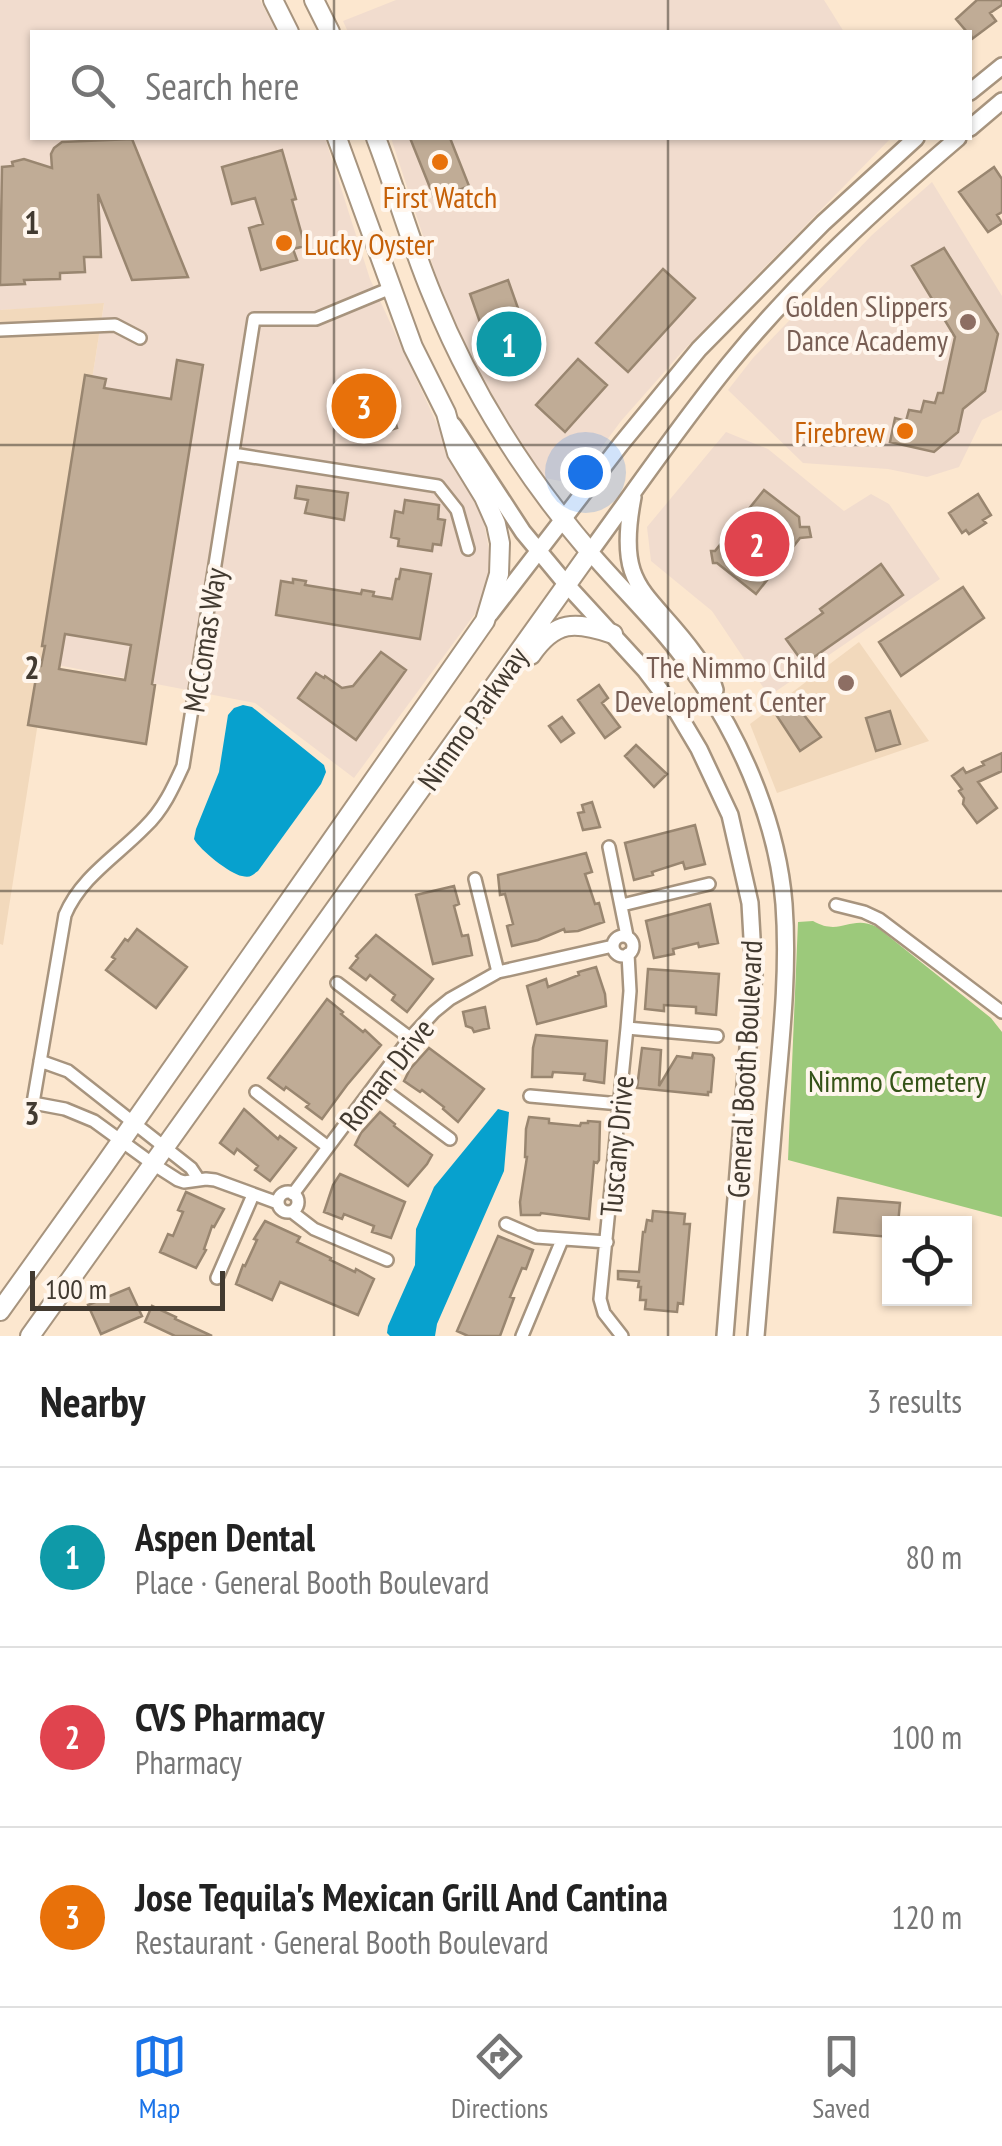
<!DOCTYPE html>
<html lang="en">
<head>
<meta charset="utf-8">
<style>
  body { margin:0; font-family:"PT Sans Narrow",sans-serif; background:#f2f2f2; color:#222 }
  .controls { position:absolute; right:30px; bottom:30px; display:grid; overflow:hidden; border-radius:0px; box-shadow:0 2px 8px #0004 }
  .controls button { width:90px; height:90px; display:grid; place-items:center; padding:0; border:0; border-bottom:2px solid #e0e0e0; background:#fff; color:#222; font:50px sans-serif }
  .scale { position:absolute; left:30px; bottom:25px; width:195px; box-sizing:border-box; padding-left:10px; border:5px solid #423a30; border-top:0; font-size:28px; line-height:35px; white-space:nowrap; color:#423a30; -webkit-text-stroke:8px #fff6ed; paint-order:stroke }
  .you { position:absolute; left:585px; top:472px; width:35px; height:35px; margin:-25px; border:8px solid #fff; border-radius:50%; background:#1a73e8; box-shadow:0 0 0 15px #1a73e833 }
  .badge { display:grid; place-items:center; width:65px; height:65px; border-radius:50%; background:#1a73e8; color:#fff; font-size:32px; font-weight:700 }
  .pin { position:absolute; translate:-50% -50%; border:5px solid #fff; box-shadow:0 2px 10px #0006 }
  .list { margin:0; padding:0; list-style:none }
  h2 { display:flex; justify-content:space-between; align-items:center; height:130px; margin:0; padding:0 40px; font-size:42px }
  h2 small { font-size:32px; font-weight:400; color:#767676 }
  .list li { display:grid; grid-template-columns:65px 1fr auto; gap:30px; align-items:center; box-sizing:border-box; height:180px; padding:0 40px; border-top:2px solid #e0e0e0 }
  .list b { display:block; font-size:38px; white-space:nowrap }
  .list p { margin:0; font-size:32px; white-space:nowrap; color:#767676 }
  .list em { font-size:32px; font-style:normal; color:#767676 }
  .icon { flex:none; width:55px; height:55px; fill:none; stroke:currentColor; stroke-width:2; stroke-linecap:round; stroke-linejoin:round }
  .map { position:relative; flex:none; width:1002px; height:1336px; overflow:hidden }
  .search { position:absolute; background:#fff; box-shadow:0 2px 8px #0004; left:30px; right:30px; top:30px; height:110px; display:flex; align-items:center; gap:25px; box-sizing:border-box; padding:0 35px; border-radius:0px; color:#767676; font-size:38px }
  .sheet { height:670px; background:#fff }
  nav { display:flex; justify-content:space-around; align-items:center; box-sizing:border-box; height:140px; border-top:2px solid #e0e0e0; background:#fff; font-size:28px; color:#767676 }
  nav a { display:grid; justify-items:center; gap:5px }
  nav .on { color:#1a73e8 }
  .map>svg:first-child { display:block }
  .commercial { fill:#f1dcce }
  .built { fill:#f2d9bc }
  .green { fill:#9cc97b }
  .water { fill:#07a1ce }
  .building { fill:#c0ac96; stroke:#998670; stroke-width:2.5; fill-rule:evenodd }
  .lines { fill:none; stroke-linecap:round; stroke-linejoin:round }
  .minor-casing { stroke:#a7947e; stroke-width:16 }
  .secondary-casing { stroke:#a7947e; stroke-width:20 }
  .trunk-casing { stroke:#a7947e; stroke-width:22 }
  .minor { stroke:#fff; stroke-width:11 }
  .secondary { stroke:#fff; stroke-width:15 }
  .trunk { stroke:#fff; stroke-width:18 }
  .grid { fill:none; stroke:#423a30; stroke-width:2.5; stroke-opacity:0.55 }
  .food-dot { fill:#e8710a; stroke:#fff6ed; stroke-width:4 }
  .education-dot { fill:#8d6e63; stroke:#fff6ed; stroke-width:4 }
  .labels { text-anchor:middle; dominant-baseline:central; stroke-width:8; stroke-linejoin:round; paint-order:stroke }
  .food-label { font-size:30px; fill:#c56008; stroke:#fff6ed }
  .education-label { font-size:30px; fill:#785e54; stroke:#fff6ed; text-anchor:end }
  .street-label { font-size:30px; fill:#423a30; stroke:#fff6ed }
  .park-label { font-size:30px; fill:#345317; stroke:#fff6ed }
  .grid-label { font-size:32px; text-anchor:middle; font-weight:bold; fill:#423a30; stroke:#fff6ed; stroke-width:8; stroke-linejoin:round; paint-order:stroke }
</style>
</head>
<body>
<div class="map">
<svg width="1002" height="1336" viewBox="0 0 1002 1336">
  <rect width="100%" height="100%" fill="#fce7cf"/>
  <!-- commercial -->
  <path class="commercial" d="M0,0H260L277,32H32V138H325L370,279L456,465L483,517L491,561L480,607L354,778L255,703L47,663L104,304L0,310Z
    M396,0H824L844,32H348L343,21Z
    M391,138H891L681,353L621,421L587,467L579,475L565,482L545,478L538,473L495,406L468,354L446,306Z
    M932,182L1002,296V410L982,420L959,467L927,477L888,469L803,463L728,390L753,358L872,235Z
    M726,432L768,449L844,511L871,494L889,504L940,579L769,696L712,611L651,561L647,527Z"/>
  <!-- built -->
  <path class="built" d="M104,303L3,945L0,944V310Z
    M859,642L929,741L777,793L750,724Z"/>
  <!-- green -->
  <path class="green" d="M813,921C841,937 850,914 877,927L991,1018L1002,1032V1217L788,1160L798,922Z"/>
  <!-- water -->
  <path class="water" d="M243,705L252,707L324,765L326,772L321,784L258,871C252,875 251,878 242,876C230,874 200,850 194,839L196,829L219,772L228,715L234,708Z
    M498,1109L509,1112L504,1171L437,1324L435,1336H390L387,1333L388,1326L415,1265L416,1229L434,1187Z"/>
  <!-- building -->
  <path class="building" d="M977,0H1002V5L990,13L996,21L972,39L970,32H967L956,19Z
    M410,138H450L469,186L435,200Z
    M132,139L188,277L132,280L98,194L101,257H84L85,272L60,273V279L24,280L25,284L0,285L2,167L13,166L12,162L24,159L52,168L51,154L54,148L62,142Z
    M282,150L296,199L292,200L305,246L293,249L297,260L261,270L249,228L263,224L255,198L232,204L222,167Z
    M994,167L1002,179V212L997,215L1002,223L988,232L959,192Z
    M944,248L998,334L985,391L963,409L958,432L934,452L890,442L895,418L906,421L909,410L921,412L924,401L935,403L938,393H943L955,337L912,266Z
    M663,269L695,298L628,372L596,343Z
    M508,280L532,348L494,362L470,294Z
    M578,359L607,385L565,432L536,405Z
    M177,360L203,365L152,684L155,685L146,744L28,725L38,666H41L45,646H42L85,375L106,379L104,388L171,399ZM65,634L131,645L125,680L59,669Z
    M366,374L368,382L372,381L376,385L381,408L391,405L397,428L387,431V433L357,441L342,380Z
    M297,486L348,493L344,520L305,513L308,500L295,498Z
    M764,490L799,517L800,527H809L811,537L800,538L756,594L717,563H713L711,551H715Z
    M978,494L991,515L983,520L986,523L969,534L966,530L962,533L949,513Z
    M405,500L439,505L438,519L445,520L441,545L433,544L432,551L398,546L399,539L391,537L395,511L403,513Z
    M881,564L903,595L804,664L786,639L823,613L820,609Z
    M401,569L431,574L420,639L276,615L281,581L293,583V579L306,581L305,585L361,594L362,590L374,592L373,596L392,599L396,579H399Z
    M963,587L984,618L901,676L879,642Z
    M381,652L406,670L356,740L298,698L316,673L324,678L325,676L342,688L353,686Z
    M599,685L608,698L602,703L620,727L605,738L578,700Z
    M794,702L821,737L800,751L775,713Z
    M890,711L900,744L876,751L866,718Z
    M562,717L574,733L561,742L549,726Z
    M636,745L667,774L654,787L625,756Z
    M1002,753V771L978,782L997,808L977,823L963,804L964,798L959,791L962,789L952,776L963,768L966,773L984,765L982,762Z
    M592,802L600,827L583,830L578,813L584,812L582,805Z
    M695,825L705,864L685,869L683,862L652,872L653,875L634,880L625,843Z
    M586,853L592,872L585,874L595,904L599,903L604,922L578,931L565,932L564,929L538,940L512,946L507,926L513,924L505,894L500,895L498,875Z
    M454,886L459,904L454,906L462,936L468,935L472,955L433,964L416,895Z
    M710,904L718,943L699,947L698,943L673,949L674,954L654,958L646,921Z
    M137,929L187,967L156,1008L106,970L115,959L112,957L125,939L128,941Z
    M376,935L433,979L407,1012L392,1000L395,995L370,975L366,980L350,968L358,958L356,956Z
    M596,967L605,994L606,1006L537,1024L527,986L546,979L548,987L579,975L578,972Z
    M648,969L719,974L716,1015L696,1013V1007L664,1005V1011L645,1009Z
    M327,999L343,1012L341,1014L363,1032L365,1030L381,1045L347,1085L322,1119L306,1107L309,1104L286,1087L284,1090L268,1078Z
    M485,1007L489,1028L474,1032L472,1028L466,1026L463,1012Z
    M536,1035L607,1041L604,1083L584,1080L585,1074L553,1072L552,1077H532L533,1048Z
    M429,1048L484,1089L458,1122L443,1109L444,1107L422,1090L420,1092L404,1081L410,1069Z
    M642,1048L661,1050L659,1086L677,1056L692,1058L693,1053L712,1055L714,1058L711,1092H708V1095L637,1088Z
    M244,1109L278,1139L280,1136L296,1148L270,1181L255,1170L258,1166L237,1149L234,1154L220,1143Z
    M380,1112L395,1124L394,1126L432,1155L427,1164L408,1186L355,1145L361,1133Z
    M529,1117L549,1119V1123L580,1126L581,1123H588V1121L600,1122L599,1160L597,1163L594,1162L589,1219L541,1213L540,1215H521L520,1202L527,1157H525L526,1129Z
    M340,1174L405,1202L391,1238L372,1232L374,1226L344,1214L342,1219L324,1212L333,1185Z
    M186,1192L224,1209L214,1227L212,1226L204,1249L206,1250L196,1268L160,1252L168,1234L173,1236L183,1212L178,1210Z
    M838,1198L900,1203L898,1224H890V1237L834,1232Z
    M653,1211L685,1214L684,1224H690L683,1304L678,1303L677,1312L645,1309L646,1300H640L641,1287H638L639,1281L618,1279V1271L639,1272L643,1232H645L647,1220L652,1221Z
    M265,1221L300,1237L297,1242L331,1258L330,1260L355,1272L356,1269L374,1279L358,1315L280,1282L272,1300L236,1284L243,1265L245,1266L257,1240L254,1239Z
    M498,1236L533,1250L526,1269L522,1268L510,1297L514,1298L500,1336H468L457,1331Z
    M129,1288L142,1316L101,1334L88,1305Z
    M152,1306L176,1317L175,1319L212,1336H175L145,1322Z"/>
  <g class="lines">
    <defs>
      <path id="minor" d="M0,330L115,325L140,338
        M233,454L438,486L457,510L468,549
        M609,847L627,936
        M475,879L498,972
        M622,905L709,884
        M836,905L864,912L879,919L1002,1012
        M613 946a10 10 0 1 1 20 0a10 10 0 1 1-20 0Z
        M337,983L410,1038
        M627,1028L717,1036
        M40,1061L68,1071L191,1168L199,1180
        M376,1084L450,1139
        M256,1092L328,1147
        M530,1096L620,1104
        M278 1202a10 10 0 1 1 20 0a10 10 0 1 1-20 0Z
        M293,1194L410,1038L434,1012L450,999L498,972L613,946
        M278,1203L215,1180L206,1179L184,1182L178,1180L153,1164L94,1121L65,1109L33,1103L65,915C81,877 117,856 145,827C163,810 173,788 183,766L254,319H316L391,288
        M292,1212L314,1229L387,1260
        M506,1224L536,1237L607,1242
        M217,1278L253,1195
        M522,1336L562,1240
        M622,1336L604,1313L600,1299L627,1028L630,991L628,954"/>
      <path id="secondary" d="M970,92L1002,66
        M970,128L1002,101
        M453,425L523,532L567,585L645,670L677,712L699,749L730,815L750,903L754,973L725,1336
        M633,497C615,591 648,589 696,656C703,667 712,677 715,690
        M490,614L621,444L699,349L823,223L916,138
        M756,1336C762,1260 769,1185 775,1109C781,1041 789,972 784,904C778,828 745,748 703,685C671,636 628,596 590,552C636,489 681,423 730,363C798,280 877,207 958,138"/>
      <path id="trunk" d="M273,0L289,32
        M314,0L330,32
        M531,655C555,620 575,621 613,634
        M0,1311L103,1167L485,621L499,574L500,543L496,524L484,497L457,453L446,413L413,347L337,138
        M30,1336L590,552C524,475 471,391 433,297C411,245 396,190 376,138"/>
    </defs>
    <!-- minor casing -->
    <use href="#minor" class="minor-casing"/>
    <!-- secondary casing -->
    <use href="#secondary" class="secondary-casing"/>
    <!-- trunk casing -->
    <use href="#trunk" class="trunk-casing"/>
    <!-- minor -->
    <use href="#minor" class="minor"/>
    <!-- secondary -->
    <use href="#secondary" class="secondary"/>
    <!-- trunk -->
    <use href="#trunk" class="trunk"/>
  </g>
  <!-- grid -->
  <path class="grid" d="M334,0V32M668,0V32M334,138V1336M668,138V1336M0,445H1002M0,891H1002"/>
  <!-- markers -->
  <g class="food-dot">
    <circle cx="440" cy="162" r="10"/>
    <circle cx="284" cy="243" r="10"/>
    <circle cx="905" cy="431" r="10"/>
  </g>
  <g class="education-dot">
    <circle cx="968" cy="322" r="10"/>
    <circle cx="846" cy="683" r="10"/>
  </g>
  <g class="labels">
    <!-- food labels -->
    <g class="food-label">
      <text x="440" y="196">First Watch</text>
      <text x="304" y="243" text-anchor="start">Lucky Oyster</text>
      <text x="885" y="431" text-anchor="end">Firebrew</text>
    </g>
    <!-- education labels -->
    <g class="education-label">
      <text x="948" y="305">Golden Slippers<tspan x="948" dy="34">Dance Academy</tspan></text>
      <text x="826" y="666">The Nimmo Child<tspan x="826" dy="34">Development Center</tspan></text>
    </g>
    <!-- street labels -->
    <g class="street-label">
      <text transform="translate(204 640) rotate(-81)">McComas Way</text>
      <text transform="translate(472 718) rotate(-55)">Nimmo Parkway</text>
      <text transform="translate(744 1069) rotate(-87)">General Booth Boulevard</text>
      <text transform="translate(386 1074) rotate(-52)">Roman Drive</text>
      <text transform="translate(616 1146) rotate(-85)">Tuscany Drive</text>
    </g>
    <!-- park labels -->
    <g class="park-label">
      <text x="897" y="1080">Nimmo Cemetery</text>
    </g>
  </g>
  <g class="grid-label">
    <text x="32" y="234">1</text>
    <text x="32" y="679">2</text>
    <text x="32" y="1125">3</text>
  </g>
</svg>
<div class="controls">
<button><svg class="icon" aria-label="locate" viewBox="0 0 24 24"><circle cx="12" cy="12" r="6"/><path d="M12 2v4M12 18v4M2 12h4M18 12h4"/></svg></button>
</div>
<div class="scale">100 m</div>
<div class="you"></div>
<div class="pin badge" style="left:509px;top:344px;background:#0f9aa8">1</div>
<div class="pin badge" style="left:757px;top:544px;background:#e0444e">2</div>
<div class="pin badge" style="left:364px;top:406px;background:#e8710a">3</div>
<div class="search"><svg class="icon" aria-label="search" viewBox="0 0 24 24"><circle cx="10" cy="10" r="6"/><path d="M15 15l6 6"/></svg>Search here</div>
</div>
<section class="sheet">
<h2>Nearby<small>3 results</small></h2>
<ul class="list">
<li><span class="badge" style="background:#0f9aa8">1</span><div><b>Aspen Dental</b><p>Place · General Booth Boulevard</p></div><em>80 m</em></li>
<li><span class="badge" style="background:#e0444e">2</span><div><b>CVS Pharmacy</b><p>Pharmacy</p></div><em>100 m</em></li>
<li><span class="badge" style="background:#e8710a">3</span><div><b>Jose Tequila's Mexican Grill And Cantina</b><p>Restaurant · General Booth Boulevard</p></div><em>120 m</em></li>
</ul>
</section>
<nav>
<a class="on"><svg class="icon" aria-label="map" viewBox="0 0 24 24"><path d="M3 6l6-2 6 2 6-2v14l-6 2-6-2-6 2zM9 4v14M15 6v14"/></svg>Map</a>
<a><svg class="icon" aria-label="directions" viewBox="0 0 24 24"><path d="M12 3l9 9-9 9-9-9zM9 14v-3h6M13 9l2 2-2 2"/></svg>Directions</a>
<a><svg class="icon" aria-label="saved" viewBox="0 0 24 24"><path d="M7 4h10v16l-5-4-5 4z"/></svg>Saved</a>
</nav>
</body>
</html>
